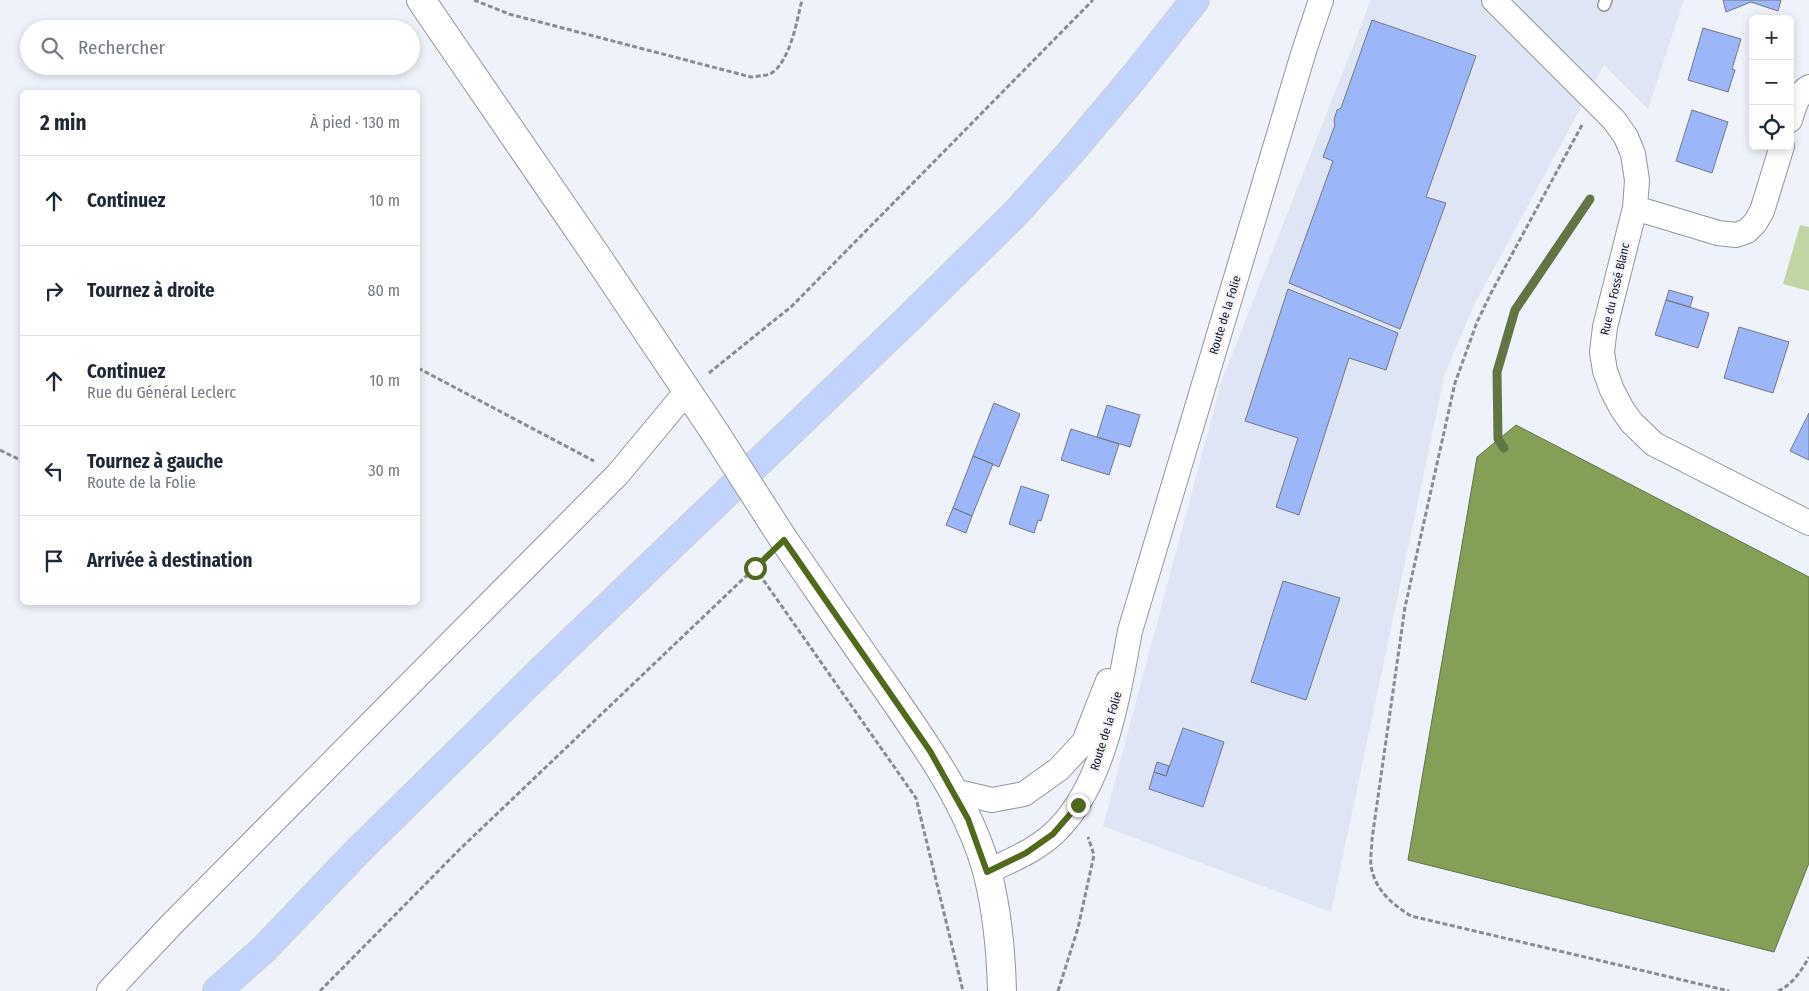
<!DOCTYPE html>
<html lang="fr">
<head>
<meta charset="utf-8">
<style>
  body { margin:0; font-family:"Fira Sans Condensed",sans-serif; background:#f2f2f3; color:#1f2937 }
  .controls { position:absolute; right:15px; top:15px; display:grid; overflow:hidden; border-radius:8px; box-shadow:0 2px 8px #0003 }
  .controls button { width:45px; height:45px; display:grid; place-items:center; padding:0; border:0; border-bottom:1px solid #e0e1e3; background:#fff; color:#1f2937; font:25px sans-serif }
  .stop { position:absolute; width:15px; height:15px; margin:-11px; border:4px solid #4f6a1c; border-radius:50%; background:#fff }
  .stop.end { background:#4f6a1c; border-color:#fff; box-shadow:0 1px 5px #0008 }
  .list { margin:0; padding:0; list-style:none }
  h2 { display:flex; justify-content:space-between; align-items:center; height:65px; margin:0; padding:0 20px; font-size:21px }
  h2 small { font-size:16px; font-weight:400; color:#747a83 }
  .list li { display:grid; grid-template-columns:32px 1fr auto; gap:15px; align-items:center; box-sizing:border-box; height:90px; padding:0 20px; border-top:1px solid #e0e1e3 }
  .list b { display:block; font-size:19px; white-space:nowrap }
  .list p { margin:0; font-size:16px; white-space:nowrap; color:#747a83 }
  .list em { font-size:16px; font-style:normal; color:#747a83 }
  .icon { flex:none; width:28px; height:28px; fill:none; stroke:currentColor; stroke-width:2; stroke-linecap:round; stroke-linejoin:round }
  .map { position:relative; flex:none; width:1809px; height:991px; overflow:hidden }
  .search { position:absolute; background:#fff; box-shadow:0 2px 8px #0003; left:20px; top:20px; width:400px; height:55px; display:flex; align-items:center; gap:12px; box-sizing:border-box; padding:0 18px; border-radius:28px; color:#747a83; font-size:19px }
  .panel { position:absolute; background:#fff; box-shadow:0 2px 8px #0003; left:20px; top:90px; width:400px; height:515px; border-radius:8px }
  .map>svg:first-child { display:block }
  .built { fill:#dee5f4 }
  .green { fill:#c1d6a5 }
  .water { fill:#839f58; stroke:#627645 }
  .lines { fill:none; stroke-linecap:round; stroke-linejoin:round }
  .stream { stroke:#627645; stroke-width:9 }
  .building { fill:#9bb7fa; stroke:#757880 }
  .service-casing { stroke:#92959c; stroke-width:14 }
  .minor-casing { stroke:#92959c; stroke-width:26 }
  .secondary-casing { stroke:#92959c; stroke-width:30 }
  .primary-casing { stroke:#d0d1d1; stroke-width:30 }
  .path { stroke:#898c91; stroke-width:3; stroke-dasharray:5 2.5; stroke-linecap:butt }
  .service { stroke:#fff; stroke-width:11 }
  .minor { stroke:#fff; stroke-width:24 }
  .secondary { stroke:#fff; stroke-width:28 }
  .primary { stroke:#c2d3fd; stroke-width:28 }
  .secondary-bridge-casing { stroke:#92959c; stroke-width:30; stroke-linecap:butt }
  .secondary-bridge { stroke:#fff; stroke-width:28 }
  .route { stroke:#4f6a1c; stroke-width:6 }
  .labels { text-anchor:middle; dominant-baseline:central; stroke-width:4; stroke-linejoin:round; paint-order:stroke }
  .street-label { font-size:12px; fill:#16181a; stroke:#eef2fa }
</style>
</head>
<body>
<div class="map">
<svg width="1809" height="991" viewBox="0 0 1809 991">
  <rect width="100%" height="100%" fill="#eef2fa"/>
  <!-- built -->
  <path class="built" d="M1371,0H1684L1648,109L1604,65L1474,305L1445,373L1331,912L1103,826L1221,383Z"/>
  <!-- green -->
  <path class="green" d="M1800,225L1809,227V291L1783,284Z"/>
  <!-- water -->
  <path class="water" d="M1516,425L1809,577V863L1774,952L1408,860L1477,457Z"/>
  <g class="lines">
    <!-- stream -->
    <path class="stream" d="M1504,448L1498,439L1497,372L1515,310L1590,199"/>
  </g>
  <!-- building -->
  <path class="building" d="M1723,0H1781L1778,11L1751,2L1726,12Z
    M1372,20L1476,56L1426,197L1446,203L1400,329L1289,283L1333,161L1323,157L1335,125L1334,120L1337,110L1341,108Z
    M1703,28L1741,39L1732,69L1735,70L1728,92L1688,80Z
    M1692,110L1728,122L1712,173L1676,161Z
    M1288,289L1398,333L1386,370L1349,358L1299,515L1276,507L1298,438L1245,421Z
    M1669,290L1693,297L1690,307L1666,300Z
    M1666,300L1709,313L1698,348L1655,335Z
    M1739,327L1789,342L1773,393L1724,378Z
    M994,403L1020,414L999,467L973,456Z
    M1107,405L1140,415L1130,447L1097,437Z
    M1809,413V460L1790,451Z
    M1071,429L1119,444L1109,475L1061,460Z
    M973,456L993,464L972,516L953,508Z
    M1021,486L1049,495L1041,521L1038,520L1034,533L1009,524Z
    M953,508L972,516L966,533L946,525Z
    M1283,581L1340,598L1306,700L1251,682Z
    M1183,728L1224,742L1203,807L1149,789L1154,772L1166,776Z
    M1157,762L1169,766L1166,776L1154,772Z"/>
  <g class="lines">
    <defs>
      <path id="service" d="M1604,5L1606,0"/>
      <path id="minor" d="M1494,0L1614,120L1626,137L1633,154L1637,180L1635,208L1605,327L1602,352L1605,371L1612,390L1622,409L1632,423L1654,444L1809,523
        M1790,120C1794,107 1797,94 1809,87
        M1635,208L1718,233L1736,235L1747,231L1755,223L1762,211L1782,146
        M953,791L992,800L1024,794L1059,769L1084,742L1108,681
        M987,872C1009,861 1035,851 1053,834C1104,788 1118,696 1130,631L1304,51L1321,0
        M109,991L171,925L618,474L687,391"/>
      <path id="secondary" d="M421,0L600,261L712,428
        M784,540C818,589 851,638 885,686C925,744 968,803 987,871C997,910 1001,951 1002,991"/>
      <path id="primary" d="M217,991L264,949L356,853L545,667L908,319L1015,214L1070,153L1134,77L1195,0"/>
    </defs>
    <!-- service casing -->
    <use href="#service" class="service-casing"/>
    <!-- minor casing -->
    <use href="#minor" class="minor-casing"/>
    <!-- secondary casing -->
    <use href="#secondary" class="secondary-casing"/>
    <!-- primary casing -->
    <use href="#primary" class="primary-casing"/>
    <!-- path -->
    <path class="path" d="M474,0L509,14L751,77C757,76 765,76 770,74C790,63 797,20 802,0
      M1582,125L1491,293L1477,322L1455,383L1405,607L1372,839C1372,847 1370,858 1371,866C1375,890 1392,904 1411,916L1729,991
      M418,368L594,461
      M709,373L792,306L1093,0
      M0,450L22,461
      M755,568L916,798L963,991
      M320,991L460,849L764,559
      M1058,991L1078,928L1094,855L1088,837
      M1778,991C1792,985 1802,970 1809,957"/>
    <!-- service -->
    <use href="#service" class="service"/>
    <!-- minor -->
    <use href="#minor" class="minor"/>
    <!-- secondary -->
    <use href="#secondary" class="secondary"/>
    <!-- primary -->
    <use href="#primary" class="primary"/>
    <defs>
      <path id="secondary-bridge" d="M712,428L784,540"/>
    </defs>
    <!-- secondary-bridge casing -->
    <use href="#secondary-bridge" class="secondary-bridge-casing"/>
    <!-- secondary-bridge -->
    <use href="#secondary-bridge" class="secondary-bridge"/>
  </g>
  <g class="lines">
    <!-- route -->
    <path class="route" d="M755,568L784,540L930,751L968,819L987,872L1026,853L1053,834L1078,805"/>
  </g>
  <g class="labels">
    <!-- street labels -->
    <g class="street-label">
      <text transform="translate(1615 289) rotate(-77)">Rue du Fossé Blanc</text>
      <text transform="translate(1225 315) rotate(-73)">Route de la Folie</text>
      <text transform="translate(1106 731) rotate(-73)">Route de la Folie</text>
    </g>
  </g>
</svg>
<div class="controls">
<button>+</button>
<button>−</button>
<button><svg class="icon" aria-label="locate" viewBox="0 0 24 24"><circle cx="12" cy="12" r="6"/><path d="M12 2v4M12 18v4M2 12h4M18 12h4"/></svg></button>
</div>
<div class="stop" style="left:755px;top:568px"></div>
<div class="stop end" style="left:1078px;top:805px"></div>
<div class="search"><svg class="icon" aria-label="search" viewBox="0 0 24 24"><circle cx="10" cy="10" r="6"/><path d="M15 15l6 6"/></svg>Rechercher</div>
<section class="panel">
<h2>2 min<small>À pied · 130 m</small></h2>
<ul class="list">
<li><svg class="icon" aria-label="ahead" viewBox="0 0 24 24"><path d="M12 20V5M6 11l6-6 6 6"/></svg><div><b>Continuez</b></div><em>10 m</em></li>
<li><svg class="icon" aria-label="right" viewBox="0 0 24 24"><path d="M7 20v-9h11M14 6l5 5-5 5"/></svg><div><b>Tournez à droite</b></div><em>80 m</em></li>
<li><svg class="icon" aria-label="ahead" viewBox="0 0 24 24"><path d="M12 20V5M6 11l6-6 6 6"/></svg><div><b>Continuez</b><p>Rue du Général Leclerc</p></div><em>10 m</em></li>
<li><svg class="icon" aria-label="left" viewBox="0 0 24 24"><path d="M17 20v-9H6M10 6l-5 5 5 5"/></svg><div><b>Tournez à gauche</b><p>Route de la Folie</p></div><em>30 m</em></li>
<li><svg class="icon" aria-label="arrive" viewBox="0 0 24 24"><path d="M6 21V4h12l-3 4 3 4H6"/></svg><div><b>Arrivée à destination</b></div></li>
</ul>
</section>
</div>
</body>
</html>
